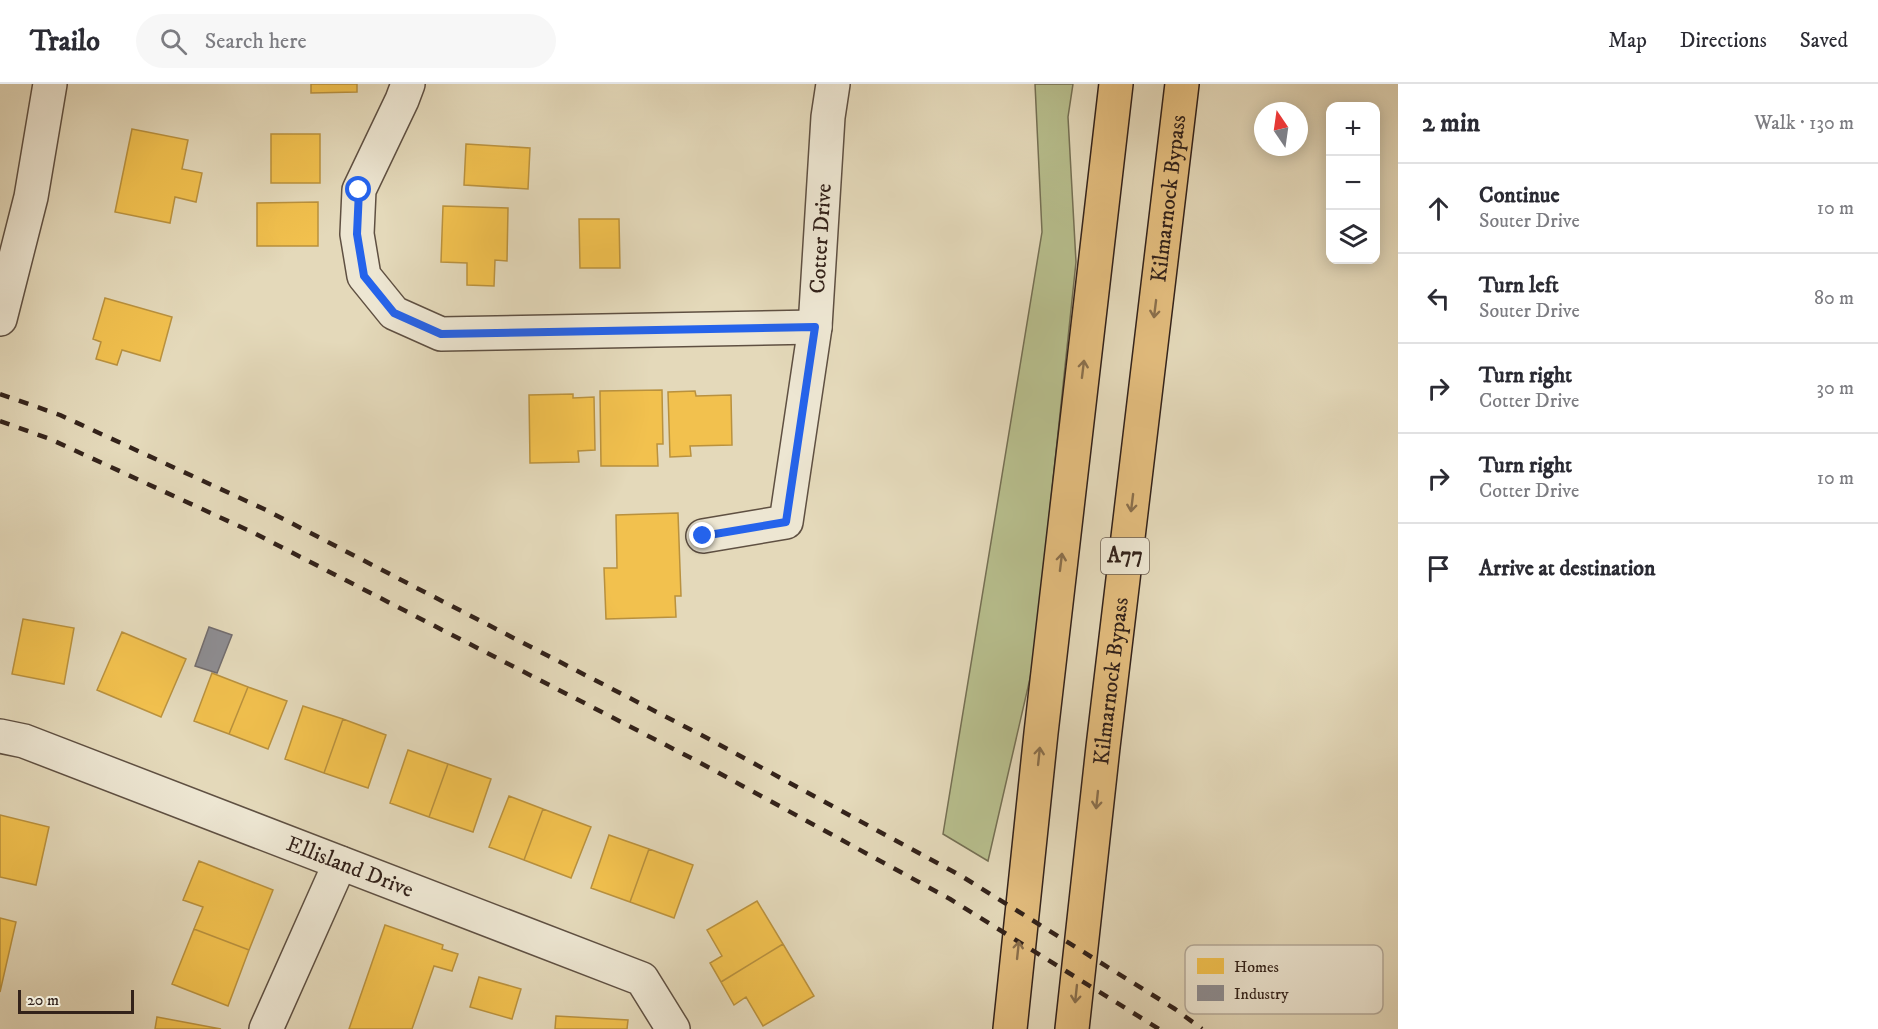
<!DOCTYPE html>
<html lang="en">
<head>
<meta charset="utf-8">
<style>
  body { margin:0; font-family:"IM FELL DW Pica",serif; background:#f7f7f7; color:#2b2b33 }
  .controls { position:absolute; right:18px; top:18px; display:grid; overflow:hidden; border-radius:12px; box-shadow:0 3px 15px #0003 }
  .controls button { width:54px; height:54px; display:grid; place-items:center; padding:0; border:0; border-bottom:2px solid #e1e1e2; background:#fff; color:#2b2b33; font:30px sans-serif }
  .compass { position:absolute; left:1254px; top:18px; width:54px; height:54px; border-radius:50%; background:#fff; box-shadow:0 3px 15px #0003; rotate:347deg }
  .scale { position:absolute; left:18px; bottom:15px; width:116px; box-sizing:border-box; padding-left:6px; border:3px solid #33221a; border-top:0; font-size:16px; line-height:21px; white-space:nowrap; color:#33221a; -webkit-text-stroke:4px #ede6d2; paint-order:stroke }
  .stop { position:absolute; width:18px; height:18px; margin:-14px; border:4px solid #2563eb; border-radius:50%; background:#fff }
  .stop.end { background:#2563eb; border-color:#fff; box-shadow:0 2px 6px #0008 }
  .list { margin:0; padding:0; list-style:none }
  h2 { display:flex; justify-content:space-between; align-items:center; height:78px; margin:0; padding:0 24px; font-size:26px }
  h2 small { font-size:20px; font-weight:400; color:#7c7c81 }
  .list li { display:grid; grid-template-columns:39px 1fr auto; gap:18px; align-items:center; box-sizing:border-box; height:90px; padding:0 24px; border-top:2px solid #e1e1e2 }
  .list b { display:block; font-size:22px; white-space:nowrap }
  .list p { margin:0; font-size:20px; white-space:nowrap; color:#7c7c81 }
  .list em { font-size:20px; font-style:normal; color:#7c7c81 }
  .icon { flex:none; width:33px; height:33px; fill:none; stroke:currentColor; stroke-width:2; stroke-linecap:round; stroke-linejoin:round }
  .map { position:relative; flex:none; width:1398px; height:945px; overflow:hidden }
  header { display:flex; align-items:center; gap:36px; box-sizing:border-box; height:84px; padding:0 30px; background:#fff; border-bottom:2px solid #e1e1e2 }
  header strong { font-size:28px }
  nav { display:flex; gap:33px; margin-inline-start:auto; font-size:21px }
  .search { width:420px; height:54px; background:#f7f7f7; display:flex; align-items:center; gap:15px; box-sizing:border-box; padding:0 21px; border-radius:33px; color:#7c7c81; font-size:22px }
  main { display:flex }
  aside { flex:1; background:#fff }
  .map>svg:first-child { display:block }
  .green { fill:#b7be8d; stroke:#757054; stroke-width:1.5 }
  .homes { fill:#f2c14e; stroke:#b9913e; stroke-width:1.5 }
  .industry { fill:#8d8d92; stroke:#726d6e; stroke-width:1.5 }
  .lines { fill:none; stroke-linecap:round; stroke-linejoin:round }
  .minor-casing { stroke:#5f5042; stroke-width:36 }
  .trunk-casing { stroke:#33221a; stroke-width:36 }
  .minor { stroke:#ede6d2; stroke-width:33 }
  .trunk { stroke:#e2bc7d; stroke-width:33 }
  .rail { stroke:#33221a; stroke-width:4.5; stroke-dasharray:10 10; stroke-linecap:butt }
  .oneway { stroke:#8a6f4c }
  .route { stroke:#2563eb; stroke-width:8 }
  .labels { text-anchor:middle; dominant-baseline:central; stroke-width:6; stroke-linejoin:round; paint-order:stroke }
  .shield { fill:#ede6d2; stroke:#6b5d51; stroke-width:1.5 }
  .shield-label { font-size:21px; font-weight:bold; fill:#33221a }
  .street-label { font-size:22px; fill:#33221a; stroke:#ede6d2 }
  .key { fill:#ede6d2; stroke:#b5ab9b; stroke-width:1.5 }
  .key-label { font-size:16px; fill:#33221a }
</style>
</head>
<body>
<header>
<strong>Trailo</strong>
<div class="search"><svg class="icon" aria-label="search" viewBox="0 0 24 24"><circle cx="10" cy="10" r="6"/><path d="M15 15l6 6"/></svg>Search here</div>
<nav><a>Map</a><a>Directions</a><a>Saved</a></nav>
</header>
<main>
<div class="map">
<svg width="1398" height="945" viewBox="0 0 1398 945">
  <rect width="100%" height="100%" fill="#e4d9ba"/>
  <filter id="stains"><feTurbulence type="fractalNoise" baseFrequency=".00333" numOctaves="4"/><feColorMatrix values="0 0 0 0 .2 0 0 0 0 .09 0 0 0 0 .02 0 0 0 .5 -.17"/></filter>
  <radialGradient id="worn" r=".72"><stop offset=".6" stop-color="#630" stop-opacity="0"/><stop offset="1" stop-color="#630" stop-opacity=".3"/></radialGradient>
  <!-- green -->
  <path class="green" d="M1035,0H1073L1068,33L1076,178L1034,577L988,777L943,750L1042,148Z"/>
  <!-- homes -->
  <path class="homes" d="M311,0H357V8L311,9Z
    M132,45L188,56L182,85L202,89L196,118L175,113L170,139L115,128Z
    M271,50H320V99H271Z
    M466,60L530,64L528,105L464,101Z
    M318,118V162H257V119Z
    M443,122L508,124L507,177L495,176L494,202L467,201V179L441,178Z
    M579,135H619L620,184H580Z
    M105,214L172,233L160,277L122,266L117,281L96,275L101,258L93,255Z
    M662,306L663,360H657L658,382H601L600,307Z
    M695,307L696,312L731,311L732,361L690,362L691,372L670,373L668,308Z
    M573,310V314L594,313L595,366L578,367L579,378L530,379L529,311Z
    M678,429L681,512H675L676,533L606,535L604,484H617L616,431Z
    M23,535L74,544L64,600L12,590Z
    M122,548L186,575L161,633L97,606Z
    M212,589L248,603L229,650L194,637Z
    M248,603L287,617L268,665L229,650Z
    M303,622L343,635L324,689L285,675Z
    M343,635L386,651L368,704L324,689Z
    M408,666L448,680L429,733L390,719Z
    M448,680L491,695L473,748L429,733Z
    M509,712L543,725L524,776L489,763Z
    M543,725L591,743L571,794L524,776Z
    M0,731L49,743L36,801L0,793Z
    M609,751L649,765L630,818L591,804Z
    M649,765L693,781L674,834L630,818Z
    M199,777L273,806L249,866L194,845L203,823L183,816Z
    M757,817L783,860L721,898L710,879L722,872L707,846Z
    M0,834L16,838L0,908Z
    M385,841L443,861L442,865L458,870L452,887L434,882L412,945H349Z
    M194,845L249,866L228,922L172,900Z
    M783,860L814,912L763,942L746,913L734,921L721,898Z
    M479,893L521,905L512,935L470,923Z
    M556,932L628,936L627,945H555Z
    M157,933L221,945H155Z"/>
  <!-- industry -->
  <path class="industry" d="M209,543L232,551L217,589L195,582Z"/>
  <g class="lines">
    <defs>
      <g id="minor">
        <path d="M408,0L402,16L359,106L357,150L364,192L394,229L441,250L815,243"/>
        <path d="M0,235L31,113L50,0"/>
        <path id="s1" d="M703,452L786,438L815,243L828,33L833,0"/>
        <path id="s2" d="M0,652L24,657L642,895L673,945"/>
        <path d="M266,945L340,779"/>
      </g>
      <g id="trunk">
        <path d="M1010,945L1041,649L1116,0"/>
        <path id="s3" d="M1072,945L1103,663L1182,0"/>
      </g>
    </defs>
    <!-- minor casing -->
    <use href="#minor" class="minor-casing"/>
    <!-- trunk casing -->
    <use href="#trunk" class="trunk-casing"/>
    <!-- minor -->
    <use href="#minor" class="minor"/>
    <!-- trunk -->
    <use href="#trunk" class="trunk"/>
    <!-- rail -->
    <path class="rail" d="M0,310L60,331L266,426L707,654L963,793L1175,925L1202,945
      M0,337L50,355L254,449L695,676L950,815L1159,945"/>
  </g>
  <!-- one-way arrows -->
  <defs><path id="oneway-shaft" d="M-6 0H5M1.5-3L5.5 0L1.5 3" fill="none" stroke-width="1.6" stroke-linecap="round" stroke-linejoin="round" transform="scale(1.5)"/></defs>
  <g class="oneway">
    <use href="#oneway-shaft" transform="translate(1155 225) rotate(97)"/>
    <use href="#oneway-shaft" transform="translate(1083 285) rotate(-83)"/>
    <use href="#oneway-shaft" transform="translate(1132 419) rotate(97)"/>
    <use href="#oneway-shaft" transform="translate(1061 478) rotate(-83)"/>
    <use href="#oneway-shaft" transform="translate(1039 672) rotate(-84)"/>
    <use href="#oneway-shaft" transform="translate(1097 716) rotate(96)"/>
    <use href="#oneway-shaft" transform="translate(1018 866) rotate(-84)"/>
    <use href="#oneway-shaft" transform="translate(1076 910) rotate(96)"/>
  </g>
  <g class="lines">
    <!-- route -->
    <path class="route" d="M359,106L357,150L364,192L394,229L441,250L815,243L786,438L703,452"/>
  </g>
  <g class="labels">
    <!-- shield labels -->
    <rect class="shield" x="1101" y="454" width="48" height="36" rx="4.5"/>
    <g class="shield-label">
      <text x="1125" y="472">A77</text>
    </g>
    <!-- street labels -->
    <g class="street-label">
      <text stroke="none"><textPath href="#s3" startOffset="836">Kilmarnock Bypass</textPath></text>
      <text stroke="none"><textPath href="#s1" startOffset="370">Cotter Drive</textPath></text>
      <text stroke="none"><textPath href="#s3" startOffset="350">Kilmarnock Bypass</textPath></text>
      <text stroke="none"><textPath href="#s2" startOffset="374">Ellisland Drive</textPath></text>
    </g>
  </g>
  <!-- legend -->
  <rect x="1185" y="861" width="198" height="69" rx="9" class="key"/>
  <rect x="1197" y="874" width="27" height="16" fill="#f2c14e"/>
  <rect x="1197" y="901" width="27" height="16" fill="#8d8d92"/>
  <g class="key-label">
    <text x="1234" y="888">Homes</text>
    <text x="1234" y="915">Industry</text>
  </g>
  <rect width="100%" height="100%" filter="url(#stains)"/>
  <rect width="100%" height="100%" fill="url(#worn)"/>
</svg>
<div class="controls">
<button>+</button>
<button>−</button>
<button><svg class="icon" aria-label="layers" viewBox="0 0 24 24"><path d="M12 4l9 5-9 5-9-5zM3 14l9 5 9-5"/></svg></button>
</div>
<svg class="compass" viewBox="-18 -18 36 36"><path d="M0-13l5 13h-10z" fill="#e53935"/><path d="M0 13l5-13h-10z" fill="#7c7c81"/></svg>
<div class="scale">20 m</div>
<div class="stop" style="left:359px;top:106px"></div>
<div class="stop end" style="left:703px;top:452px"></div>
</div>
<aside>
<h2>2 min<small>Walk · 130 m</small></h2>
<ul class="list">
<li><svg class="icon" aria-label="ahead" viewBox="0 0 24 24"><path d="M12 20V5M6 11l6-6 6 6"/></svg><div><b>Continue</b><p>Souter Drive</p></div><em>10 m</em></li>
<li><svg class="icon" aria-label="left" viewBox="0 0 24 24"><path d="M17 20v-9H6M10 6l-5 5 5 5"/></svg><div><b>Turn left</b><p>Souter Drive</p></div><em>80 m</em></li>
<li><svg class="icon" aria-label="right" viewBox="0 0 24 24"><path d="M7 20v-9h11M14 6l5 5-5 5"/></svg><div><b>Turn right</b><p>Cotter Drive</p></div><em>30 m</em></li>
<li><svg class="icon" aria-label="right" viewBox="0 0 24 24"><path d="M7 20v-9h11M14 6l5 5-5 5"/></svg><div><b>Turn right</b><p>Cotter Drive</p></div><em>10 m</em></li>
<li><svg class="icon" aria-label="arrive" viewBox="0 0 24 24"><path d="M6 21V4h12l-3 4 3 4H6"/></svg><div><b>Arrive at destination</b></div></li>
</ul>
</aside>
</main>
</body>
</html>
